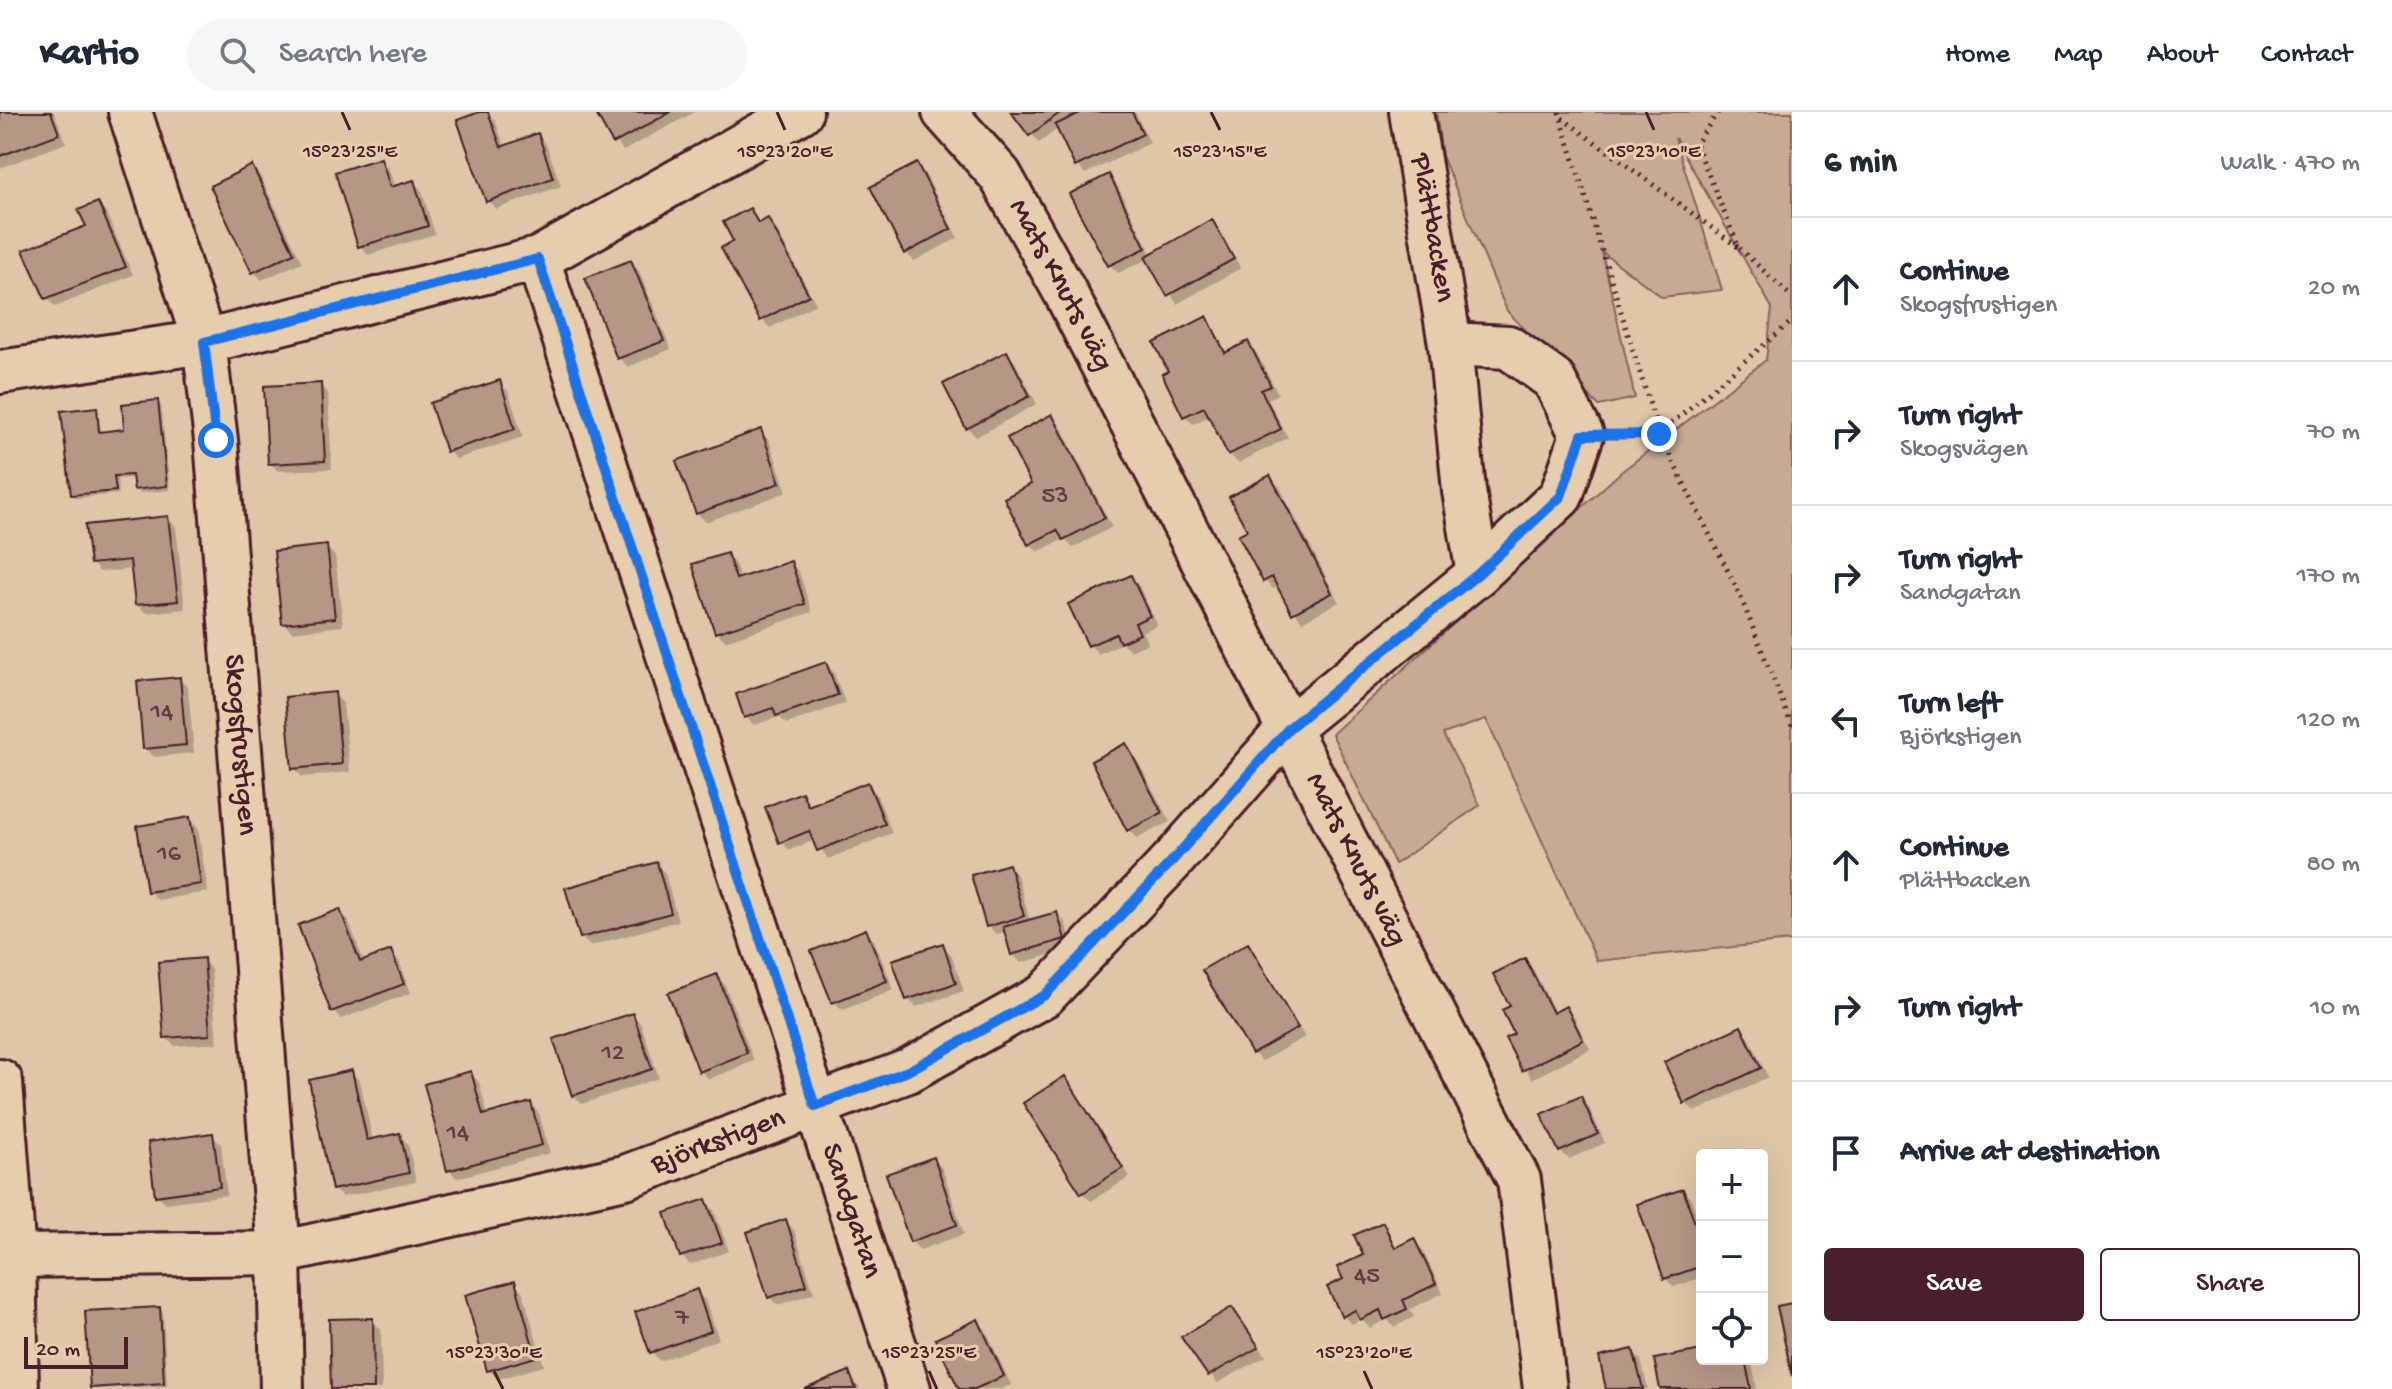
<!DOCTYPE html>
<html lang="en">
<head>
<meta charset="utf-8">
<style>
  body { margin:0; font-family:"Gochi Hand",sans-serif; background:#f6f6f7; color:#1f2937 }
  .controls { position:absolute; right:24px; bottom:24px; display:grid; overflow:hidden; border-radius:8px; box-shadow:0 8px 32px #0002 }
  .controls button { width:72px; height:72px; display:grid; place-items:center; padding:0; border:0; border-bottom:2px solid #e0e1e3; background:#fff; color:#1f2937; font:40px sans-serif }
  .scale { position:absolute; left:24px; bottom:20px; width:104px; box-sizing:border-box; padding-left:8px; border:4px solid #4a1f2b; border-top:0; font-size:22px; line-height:28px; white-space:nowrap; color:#4a1f2b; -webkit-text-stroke:6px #e5cdad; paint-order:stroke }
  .stop { position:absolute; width:24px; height:24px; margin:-18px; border:6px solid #1a73e8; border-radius:50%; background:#fff }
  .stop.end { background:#1a73e8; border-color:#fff; box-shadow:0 2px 8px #0008 }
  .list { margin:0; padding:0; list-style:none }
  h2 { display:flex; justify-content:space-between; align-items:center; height:104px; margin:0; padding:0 32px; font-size:34px }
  h2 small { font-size:26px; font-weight:400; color:#747a83 }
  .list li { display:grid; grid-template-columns:52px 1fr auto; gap:24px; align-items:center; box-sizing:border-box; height:144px; padding:0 32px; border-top:2px solid #e0e1e3 }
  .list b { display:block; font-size:30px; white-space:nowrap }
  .list p { margin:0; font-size:26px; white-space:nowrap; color:#747a83 }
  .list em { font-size:26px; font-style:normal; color:#747a83 }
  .actions { display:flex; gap:16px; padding:24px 32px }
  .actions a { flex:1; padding:18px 0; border:2px solid #4a1f2b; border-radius:8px; text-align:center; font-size:28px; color:#4a1f2b }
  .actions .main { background:#4a1f2b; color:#fff }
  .icon { flex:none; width:44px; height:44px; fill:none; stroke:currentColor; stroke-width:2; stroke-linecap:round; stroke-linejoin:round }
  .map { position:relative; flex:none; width:1792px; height:1277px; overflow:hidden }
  header { display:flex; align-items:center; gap:48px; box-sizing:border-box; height:112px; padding:0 40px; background:#fff; border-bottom:2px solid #e0e1e3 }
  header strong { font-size:38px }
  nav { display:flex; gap:44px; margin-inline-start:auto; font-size:28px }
  .search { width:560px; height:72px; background:#f6f6f7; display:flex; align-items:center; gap:20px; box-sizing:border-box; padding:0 28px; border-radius:44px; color:#747a83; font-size:30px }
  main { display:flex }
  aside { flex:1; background:#fff }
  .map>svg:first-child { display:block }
  .green { fill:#c6aa93; stroke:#88645f; stroke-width:2 }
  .shadow { fill:#0003 }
  .building { fill:#b59785; stroke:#4a1f2b; stroke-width:2 }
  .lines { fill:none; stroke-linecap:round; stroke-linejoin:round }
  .street-casing { stroke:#4a1f2b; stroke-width:48 }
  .secondary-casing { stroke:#4a1f2b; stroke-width:50 }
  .path { stroke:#4a1f2b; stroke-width:5; stroke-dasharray:2 6; stroke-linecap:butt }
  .street { stroke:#e5cdad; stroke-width:42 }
  .secondary { stroke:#e5cdad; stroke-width:44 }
  .route { stroke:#1a73e8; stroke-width:10 }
  .ticks { fill:none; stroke:#4a1f2b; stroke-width:3 }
  .labels { text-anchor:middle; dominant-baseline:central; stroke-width:6; stroke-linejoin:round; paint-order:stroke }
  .number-label { font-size:26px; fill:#653d42 }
  .street-label { font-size:30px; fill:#4a1f2b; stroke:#e5cdad }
  .ticks-label { font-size:20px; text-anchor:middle; fill:#4a1f2b; stroke:#e5cdad; stroke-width:6; stroke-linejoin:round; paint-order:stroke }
</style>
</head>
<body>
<header>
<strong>Kartio</strong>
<div class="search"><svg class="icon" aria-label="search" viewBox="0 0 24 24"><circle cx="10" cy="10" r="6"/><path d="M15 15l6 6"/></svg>Search here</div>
<nav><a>Home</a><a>Map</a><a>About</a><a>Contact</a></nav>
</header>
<main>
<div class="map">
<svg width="1792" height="1277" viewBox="0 0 1792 1277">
  <rect width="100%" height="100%" fill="#dfc6a8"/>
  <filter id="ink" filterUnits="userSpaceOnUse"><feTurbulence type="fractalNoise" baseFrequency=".0125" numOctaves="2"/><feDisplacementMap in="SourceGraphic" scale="16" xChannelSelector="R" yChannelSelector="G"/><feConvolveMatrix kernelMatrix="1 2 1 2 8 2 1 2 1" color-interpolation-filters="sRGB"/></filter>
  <g filter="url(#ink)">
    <!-- green -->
    <path class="green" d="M1436,0H1792V829L1597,849L1486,607L1443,622L1480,693L1395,752L1332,622L1621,360L1766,248L1772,196L1675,26L1722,178L1662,185L1602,140L1635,286L1599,294L1507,199L1442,44Z"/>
    <!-- shadow -->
    <path class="shadow" d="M0,0H54L66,31L0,56Z
      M485,0L495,8L505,35L537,23L546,32L561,74L496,97L488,88Z
      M598,0H695L623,39Z
      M1014,0H1135L1150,31L1085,62L1077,53L1059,16L1039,31Z
      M381,48L389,57L395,76L414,70L422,79L435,122L368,143L360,134Z
      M917,53L925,62L958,126L914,149L906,141Z
      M252,56L260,64L302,150L262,168L254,160Z
      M1109,65L1117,73L1152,143L1212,109L1241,156L1177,192L1148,147L1118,161L1110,153Z
      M98,92L106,101L133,163L55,195L47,186L89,115Z
      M750,98L761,112L768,108L776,117L816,192L770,216L762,208L735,130Z
      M631,150L639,159L671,237L628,255L619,246Z
      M1207,207L1228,242L1248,232L1256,240L1278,282L1268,287L1288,326L1238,351L1230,342L1210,304L1193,312L1185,304L1171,260Z
      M1006,241L1015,250L1037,292L976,325L968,316L945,273Z
      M499,271L508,279L523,325L456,347L448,339Z
      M320,273L328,281L332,357L278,359L270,351Z
      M158,290L161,294L170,378L139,381L134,366L117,367L119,382L76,386L72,383L96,297L102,322L127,319Z
      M1052,304L1060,313L1112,415L1073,436L1064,427L1038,440L1030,432L1033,373Z
      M760,320L769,328L787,380L706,410L697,401Z
      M1270,366L1279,374L1339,490L1302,510L1279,474L1273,477L1265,469L1249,419Z
      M168,406L176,415L185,497L146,501L137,493L133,457L100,460L92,452Z
      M326,435L335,444L343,514L292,520L284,511Z
      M727,443L735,452L740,467L791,451L799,460L812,500L725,529L717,520Z
      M1130,466L1139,474L1157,513L1142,520L1148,531L1131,539L1122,531L1098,542L1090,533L1071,493Z
      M826,552L834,561L845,591L787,612L779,605L754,613L746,605Z
      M179,567L188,576L194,641L154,645L145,636Z
      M334,582L343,591L350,660L302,665L294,656Z
      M1126,633L1134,642L1170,710L1137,726L1129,718Z
      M868,672L876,681L892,721L828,747L815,728L790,738L781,730L802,682L812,695Z
      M189,707L198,716L208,780L158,788L149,779Z
      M656,752L665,761L678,809L590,834L581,825Z
      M1009,754L1017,763L1030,809L1056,802L1065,810L1073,836L1021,851L1013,842L1006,820L996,822L988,814Z
      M339,799L348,807L364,850L390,840L399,849L411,881L341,907L333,898Z
      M865,819L874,828L894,878L843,898L834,890Z
      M942,833L951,842L964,879L916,895L908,887Z
      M1248,833L1305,925L1262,949L1253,941Z
      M203,848L211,857L217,931L175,934L166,926Z
      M1524,848L1533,857L1556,902L1566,896L1574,905L1590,937L1532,967L1508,927L1516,922L1512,895Z
      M716,865L725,873L754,949L709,967L700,959Z
      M632,903L641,912L659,966L582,992L573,983Z
      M1740,916L1749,925L1768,965L1695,1000L1686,991L1667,951Z
      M351,960L360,969L373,1029L399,1023L408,1032L416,1070L342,1085L333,1077Z
      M470,961L479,970L488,1004L530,992L539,1001L550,1041L457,1066L449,1058Z
      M1065,966L1130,1065L1091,1089L1082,1081Z
      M1581,986L1589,995L1605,1031L1569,1047L1560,1039Z
      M212,1023L221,1032L227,1083L166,1091L157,1083Z
      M933,1048L942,1056L964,1122L920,1138L911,1129Z
      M1683,1079L1691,1087L1702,1119V1165L1674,1175L1665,1166Z
      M706,1089L714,1098L729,1139L690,1153L682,1144Z
      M786,1109L794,1118L814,1181L778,1193L769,1185Z
      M1382,1112L1398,1137L1414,1129L1422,1137L1443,1181L1410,1197L1414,1205L1394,1215L1387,1207L1370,1216L1362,1207L1352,1212L1343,1204L1345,1168L1366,1143Z
      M514,1171L523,1180L544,1254L497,1267L489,1258Z
      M696,1180L705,1188L719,1227L660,1249L652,1240Z
      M159,1197L163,1200L167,1274L95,1277L92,1275Z
      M1232,1197L1266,1244L1218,1271L1210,1262Z
      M372,1208L381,1217L382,1277H333Z
      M978,1210L986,1218L1011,1273L1001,1277H961Z
      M1633,1240L1641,1248L1648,1277H1608Z
      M1702,1240V1247H1751L1757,1277H1662Z
      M848,1261L860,1277H810Z"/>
    <!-- building -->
    <path class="building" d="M0,0H51L59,22L0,44Z
      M479,0H488L501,35L538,21L553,66L486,90L457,8Z
      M595,0H671L613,32Z
      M1011,0H1061L1029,24Z
      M1082,0H1132L1143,22L1075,55L1055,13Z
      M381,46L390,75L414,68L428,114L358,135L335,60Z
      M917,51L951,117L904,142L870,75Z
      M252,53L294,141L252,161L210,74Z
      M1109,62L1146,136L1108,154L1069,82Z
      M98,90L126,155L45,187L23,138L86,114L78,98Z
      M750,96L758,111L768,106L809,183L760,209L721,136L733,129L723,110Z
      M1212,107L1234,147L1167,184L1145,145Z
      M631,148L664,229L617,247L585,166Z
      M1207,204L1225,241L1248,229L1271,274L1261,278L1281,317L1228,343L1204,295L1183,305L1162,262L1168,259L1154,231Z
      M1007,239L1030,284L966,317L943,272Z
      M500,268L515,317L446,340L430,291Z
      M321,271L325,349L268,352L264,274Z
      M158,288L167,374L134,378L132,363L114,364L116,379L71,383L61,299L97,295L99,320L124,317L122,292Z
      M1052,302L1105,406L1063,428L1057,418L1028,433L1004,386L1031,372L1007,326Z
      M761,317L780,371L696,402L676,349Z
      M1270,363L1332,481L1292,502L1272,465L1263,470L1238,423L1247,418L1229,385Z
      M168,404L178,489L135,493L130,448L90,452L85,413Z
      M327,433L335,506L282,512L274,439Z
      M727,441L736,467L791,449L805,492L715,521L692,452Z
      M1131,463L1150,504L1135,511L1140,522L1120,531L1116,522L1088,534L1068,492Z
      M826,550L838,583L776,604L773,596L744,606L736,582Z
      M180,565L186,633L143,637L137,569Z
      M335,580L342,652L292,657L285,585Z
      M1126,631L1162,701L1127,719L1091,649Z
      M868,670L885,712L817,739L809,719L779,731L765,695L802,680L808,694Z
      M190,705L201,772L147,780L137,714Z
      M657,750L671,801L580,826L565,776Z
      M1009,752L1024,804L986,815L971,763Z
      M340,797L360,850L391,838L404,872L331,900L298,813Z
      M1057,800L1065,827L1011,843L1003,815Z
      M866,817L887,869L832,891L811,839Z
      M943,831L956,871L906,888L892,848Z
      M1248,831L1298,916L1252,942L1202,858Z
      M204,846L210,923L164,926L158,850Z
      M1525,846L1553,901L1566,894L1583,928L1522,959L1505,926L1514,922L1502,898L1510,894L1493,862Z
      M717,862L747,941L699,960L668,881Z
      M633,901L652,957L572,984L553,927Z
      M1741,914L1761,956L1684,992L1664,950Z
      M352,958L367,1028L400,1021L409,1061L332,1078L309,968Z
      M471,959L483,1003L531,990L542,1033L447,1059L424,972Z
      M1065,964L1123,1056L1081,1082L1023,991Z
      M1581,984L1598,1022L1559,1040L1541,1002Z
      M213,1021L220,1075L155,1084L148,1030Z
      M934,1045L957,1113L910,1130L886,1062Z
      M1683,1077L1702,1131V1154L1664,1167L1637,1092Z
      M706,1087L722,1131L680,1145L665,1101Z
      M786,1107L807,1173L768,1186L747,1120Z
      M1383,1110L1395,1136L1414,1126L1436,1172L1403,1188L1407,1197L1384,1208L1380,1198L1360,1208L1355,1198L1342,1205L1327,1175L1343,1167L1337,1155L1363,1143L1354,1123Z
      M515,1169L536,1245L487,1259L465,1183Z
      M697,1177L711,1219L650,1241L635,1200Z
      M1792,1191V1264L1777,1194Z
      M160,1195L164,1271L90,1276L85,1199Z
      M1232,1195L1259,1235L1208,1264L1181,1225Z
      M373,1206L374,1277H331L329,1207Z
      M978,1207L1004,1264L975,1277H959L935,1227Z
      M1633,1237L1643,1277H1606L1599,1245Z
      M1702,1238V1247H1745L1751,1277H1660L1654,1247Z
      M849,1259L856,1277H805Z"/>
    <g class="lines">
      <defs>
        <g id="street">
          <path id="s1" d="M130,0L204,230L216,328L279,1141L282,1277"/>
          <path id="s2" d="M944,0L1000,63L1065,180L1519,1068L1545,1277"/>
          <path id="s3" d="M538,147L909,1277"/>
          <path d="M1450,232L1508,235L1554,268L1582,323L1561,384L1478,462"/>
          <path d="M0,260L204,230L538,147L801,0"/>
          <path id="s4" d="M13,1144L279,1141L625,1065L908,959L1045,883L1173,748L1289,616L1478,462L1464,379L1450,232L1411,0"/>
        </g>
        <path id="secondary" d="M0,970L13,1144L16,1277"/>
      </defs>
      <!-- street casing -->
      <use href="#street" class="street-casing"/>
      <!-- secondary casing -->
      <use href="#secondary" class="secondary-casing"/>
      <!-- path -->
      <path class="path" d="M1559,0L1659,322L1739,481L1792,614
        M1718,0L1696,32L1739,136L1792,185
        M1562,6L1738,135
        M1619,322H1659L1792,209"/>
      <!-- street -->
      <use href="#street" class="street"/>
      <!-- secondary -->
      <use href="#secondary" class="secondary"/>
    </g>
  </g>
  <g class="lines" filter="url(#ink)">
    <!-- route -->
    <path class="route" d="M216,328L204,230L538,147L815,994L908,959L1045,883L1173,748L1289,616L1478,462L1561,384L1582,323L1659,322"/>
  </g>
  <!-- ticks -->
  <path class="ticks" d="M342,0L350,18M777,0L785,18M1211,0L1220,18M1646,0L1654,18M494,1259L503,1277M929,1259L937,1277M1364,1259L1372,1277"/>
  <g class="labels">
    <!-- number labels -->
    <g class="number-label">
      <text x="1055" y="385">53</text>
      <text x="162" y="601">14</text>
      <text x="169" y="743">16</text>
      <text x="613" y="942">12</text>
      <text x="458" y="1022">14</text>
      <text x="1367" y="1165">45</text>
      <text x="682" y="1207">7</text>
    </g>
    <!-- street labels -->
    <g class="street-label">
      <text transform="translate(1431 116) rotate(80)">Plättbacken</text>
      <text stroke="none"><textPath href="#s2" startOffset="210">Mats Knuts väg</textPath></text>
      <text stroke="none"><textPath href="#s1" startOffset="646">Skogsfrustigen</textPath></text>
      <text stroke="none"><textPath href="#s2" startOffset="856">Mats Knuts väg</textPath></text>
      <text stroke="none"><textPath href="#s4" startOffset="720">Björkstigen</textPath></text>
      <text stroke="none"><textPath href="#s3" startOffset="1002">Sandgatan</textPath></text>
    </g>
  </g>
  <g class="ticks-label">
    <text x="350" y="45">15°23'25"E</text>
    <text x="785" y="45">15°23'20"E</text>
    <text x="1220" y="45">15°23'15"E</text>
    <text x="1654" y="45">15°23'10"E</text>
    <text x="494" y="1246">15°23'30"E</text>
    <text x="929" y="1246">15°23'25"E</text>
    <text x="1364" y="1246">15°23'20"E</text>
  </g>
</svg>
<div class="controls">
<button>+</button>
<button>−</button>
<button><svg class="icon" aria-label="locate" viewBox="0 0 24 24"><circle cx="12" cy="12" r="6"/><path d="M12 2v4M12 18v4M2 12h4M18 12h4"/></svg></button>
</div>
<div class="scale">20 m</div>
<div class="stop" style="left:216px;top:328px"></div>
<div class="stop end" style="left:1659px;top:322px"></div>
</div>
<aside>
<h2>6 min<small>Walk · 470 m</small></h2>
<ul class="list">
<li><svg class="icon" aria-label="ahead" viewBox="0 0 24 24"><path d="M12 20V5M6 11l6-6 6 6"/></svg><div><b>Continue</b><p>Skogsfrustigen</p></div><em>20 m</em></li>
<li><svg class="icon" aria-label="right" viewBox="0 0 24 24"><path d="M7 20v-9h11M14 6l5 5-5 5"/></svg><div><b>Turn right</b><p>Skogsvägen</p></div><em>70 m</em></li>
<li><svg class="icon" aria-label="right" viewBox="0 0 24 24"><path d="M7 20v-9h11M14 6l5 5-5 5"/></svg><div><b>Turn right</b><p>Sandgatan</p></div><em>170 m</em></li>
<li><svg class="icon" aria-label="left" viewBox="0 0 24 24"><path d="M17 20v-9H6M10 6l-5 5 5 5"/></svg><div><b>Turn left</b><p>Björkstigen</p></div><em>120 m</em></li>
<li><svg class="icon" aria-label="ahead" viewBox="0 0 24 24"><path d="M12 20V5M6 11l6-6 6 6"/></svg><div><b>Continue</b><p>Plättbacken</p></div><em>80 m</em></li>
<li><svg class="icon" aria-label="right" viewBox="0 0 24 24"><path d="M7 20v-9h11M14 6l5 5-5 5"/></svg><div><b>Turn right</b></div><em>10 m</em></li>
<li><svg class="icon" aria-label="arrive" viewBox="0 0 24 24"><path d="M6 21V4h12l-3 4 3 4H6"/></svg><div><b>Arrive at destination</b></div></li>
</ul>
<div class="actions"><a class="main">Save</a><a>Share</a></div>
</aside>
</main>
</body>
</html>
